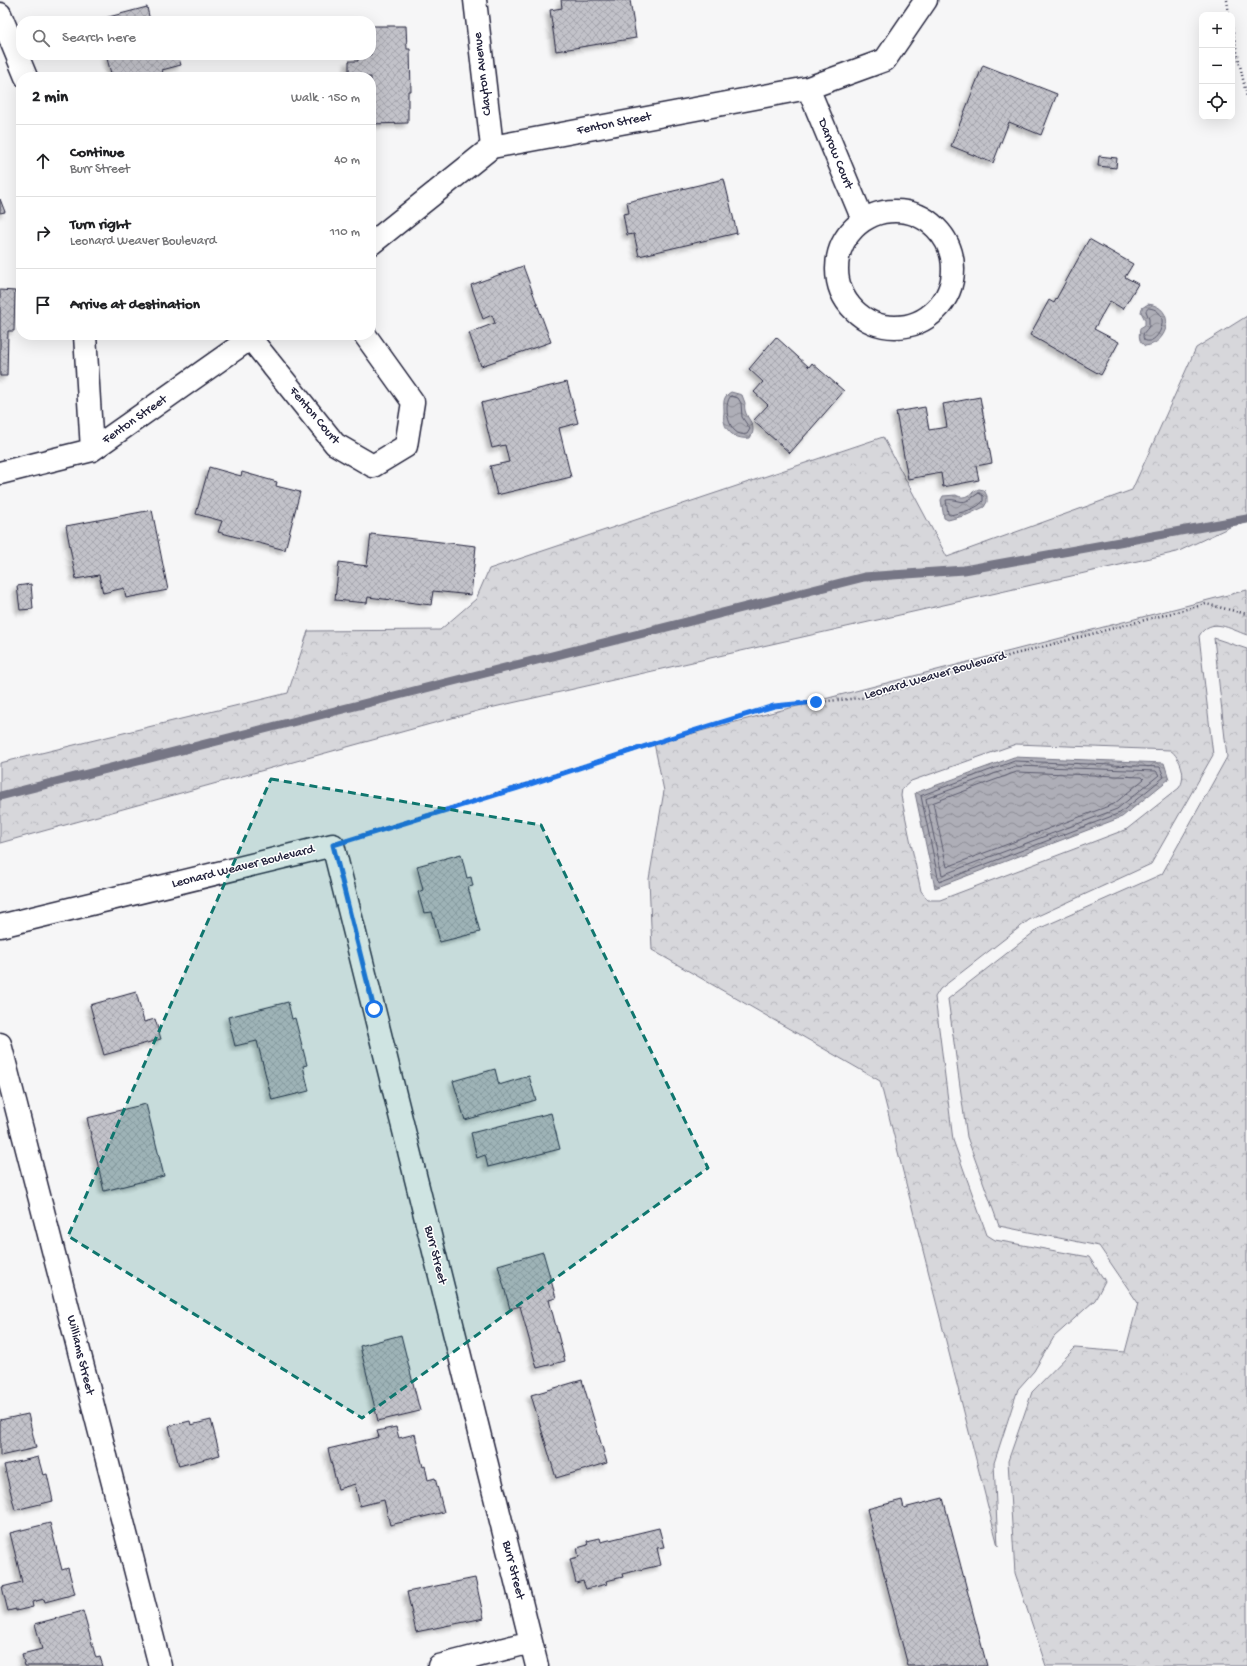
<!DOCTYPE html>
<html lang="en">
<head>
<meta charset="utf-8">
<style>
  body { margin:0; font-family:"Gochi Hand",sans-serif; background:#f6f6f6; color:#202124 }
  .controls { position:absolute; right:12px; top:12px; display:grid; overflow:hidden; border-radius:8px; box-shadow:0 4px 16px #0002 }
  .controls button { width:36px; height:36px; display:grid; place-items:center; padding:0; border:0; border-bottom:1px solid #e0e0e0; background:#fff; color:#202124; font:20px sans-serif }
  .stop { position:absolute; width:12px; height:12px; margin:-9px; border:3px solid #1a73e8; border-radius:50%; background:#fff }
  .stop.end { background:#1a73e8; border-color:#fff; box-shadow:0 1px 4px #0008 }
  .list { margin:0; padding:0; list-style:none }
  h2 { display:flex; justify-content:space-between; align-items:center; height:52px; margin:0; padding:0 16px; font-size:17px }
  h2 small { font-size:13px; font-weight:400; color:#757577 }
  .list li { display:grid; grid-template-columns:26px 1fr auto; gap:12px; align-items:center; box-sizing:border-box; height:72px; padding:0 16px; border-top:1px solid #e0e0e0 }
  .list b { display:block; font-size:15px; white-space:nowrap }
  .list p { margin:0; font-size:13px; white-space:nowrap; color:#757577 }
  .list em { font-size:13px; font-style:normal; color:#757577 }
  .icon { flex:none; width:22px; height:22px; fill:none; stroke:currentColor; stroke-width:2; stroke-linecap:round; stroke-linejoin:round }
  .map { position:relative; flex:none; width:1247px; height:1666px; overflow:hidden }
  .search { position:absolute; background:#fff; box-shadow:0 4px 16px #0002; left:16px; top:16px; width:360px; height:44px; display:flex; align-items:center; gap:10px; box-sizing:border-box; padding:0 14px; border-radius:16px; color:#757577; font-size:15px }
  .panel { position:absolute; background:#fff; box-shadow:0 4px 16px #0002; left:16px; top:72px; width:360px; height:268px; border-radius:16px }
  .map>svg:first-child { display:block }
  .forest { fill:url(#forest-crowns); stroke:#7c7c8b; fill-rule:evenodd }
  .water { fill:url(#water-waves); stroke:#767685 }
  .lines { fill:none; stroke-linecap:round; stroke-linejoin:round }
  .shore { stroke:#5a5a6d; stroke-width:1 }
  .stream { stroke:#767685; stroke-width:9 }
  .building { fill:url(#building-cross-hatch); stroke:#22223b; filter:url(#shadow) }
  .minor-casing { stroke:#22223b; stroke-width:25 }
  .path { stroke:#22223b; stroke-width:2.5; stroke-dasharray:1 3; stroke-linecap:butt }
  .minor { stroke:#fff; stroke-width:22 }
  .route { stroke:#1a73e8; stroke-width:5 }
  .marked { fill:#0f766e; fill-opacity:0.2; stroke:#0f766e; stroke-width:3; stroke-dasharray:8 5; stroke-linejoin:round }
  .labels { text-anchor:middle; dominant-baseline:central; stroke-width:3; stroke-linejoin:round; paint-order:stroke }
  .street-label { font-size:13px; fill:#22223b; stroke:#fff }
</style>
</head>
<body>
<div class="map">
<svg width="1247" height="1666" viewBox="0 0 1247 1666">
  <defs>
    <pattern id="forest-crowns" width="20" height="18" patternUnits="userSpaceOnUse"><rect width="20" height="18" fill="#d7d7db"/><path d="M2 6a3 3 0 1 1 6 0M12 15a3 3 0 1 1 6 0" fill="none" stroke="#b8b8bd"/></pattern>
    <pattern id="water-waves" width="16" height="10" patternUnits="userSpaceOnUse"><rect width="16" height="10" fill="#aeaeb7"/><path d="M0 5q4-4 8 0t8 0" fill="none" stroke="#8d8d96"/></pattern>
    <pattern id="building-cross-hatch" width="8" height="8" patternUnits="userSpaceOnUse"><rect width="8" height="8" fill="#c2c2c9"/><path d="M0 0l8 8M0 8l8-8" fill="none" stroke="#a6a6ae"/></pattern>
    <filter id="shadow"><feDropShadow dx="-3.5" dy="3.5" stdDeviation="2" flood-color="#0004"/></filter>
  </defs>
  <rect width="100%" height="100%" fill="#f6f6f7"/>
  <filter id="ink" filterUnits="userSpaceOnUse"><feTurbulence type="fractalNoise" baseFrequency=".025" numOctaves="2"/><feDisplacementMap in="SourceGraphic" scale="8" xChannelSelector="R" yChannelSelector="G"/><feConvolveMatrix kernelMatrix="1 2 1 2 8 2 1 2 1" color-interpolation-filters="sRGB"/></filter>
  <g filter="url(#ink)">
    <!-- forest -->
    <path class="forest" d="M1247,316V519L1177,552L481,710L0,843V763L288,693L308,631L440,630L476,599L489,569L883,437L947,557L1132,490L1196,348Z
      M1247,590V635C1230,629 1211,616 1199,636L1213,755L1151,864L1029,920L940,989L935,997L953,1140L987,1235L995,1240L1089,1257L1105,1281L1095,1300L1054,1337L1034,1371L1018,1389L994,1463L998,1546L880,1081L652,950L649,879L664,791L654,743ZM1016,744L1170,750C1181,758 1187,777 1179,788L1127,829L940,900H928L921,891L901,796L902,789L911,781Z
      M1214,638L1247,649V1666H1046L1015,1573L1008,1461L1032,1392L1075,1348L1125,1352L1138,1303L1099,1246L999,1226L967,1137L948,999L1038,929L1162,874L1227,757Z"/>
    <!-- water -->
    <path class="water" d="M1148,304C1177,307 1169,344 1145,346C1138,341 1139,336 1140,328L1145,325V320L1141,312L1142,308Z
      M731,392L742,395L745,403C742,419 760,423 750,438C739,440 726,434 724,421C723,418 724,415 724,411C724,403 722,397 731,392Z
      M979,489L984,490L987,496V502L984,507L967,515L948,520L944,518L941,500L943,496L956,495C966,501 970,492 979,489Z
      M1014,757L1164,763L1169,779L1122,817L935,888L915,793Z"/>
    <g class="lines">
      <!-- shore -->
      <path class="shore" d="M1149,308C1175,311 1157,348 1144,340C1141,332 1146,332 1149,326V319L1146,311Z
        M731,396L738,398L741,403L742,417L750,429L747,434C728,439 722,403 731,396Z
        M979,493L983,496V501C978,509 960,513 950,515L948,514L946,500C952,499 954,500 959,501C967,504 973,496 979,493Z
        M1015,761L1160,767L1164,777L1120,813L939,882L921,796Z
        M1016,766L1156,771L1159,775L1117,809L942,875L926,799Z
        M1017,772L1142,777L1144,779L1114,804L947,867L933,803Z"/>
      <!-- stream -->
      <path class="stream" d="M0,796L864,577L964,570L1247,519"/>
    </g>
    <!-- building -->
    <path class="building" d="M561,0H630L636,38L556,51L550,10L562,8Z
      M147,7L150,21H102L101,19Z
      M371,26H406L407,49H410L411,91H408V123L371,124V77H349V61H358V55H371Z
      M106,55H178L181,65L162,70L164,77H112Z
      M983,65L1057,94L1041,135L1009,122L993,163L951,146Z
      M1099,156L1117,158L1116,168L1098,166Z
      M724,179L737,233L639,256L634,234L627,235L623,214L629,213L627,202Z
      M0,199L5,212L0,213Z
      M1089,239L1133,264L1125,277L1138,284L1123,309L1110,301L1094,329L1119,342L1101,375L1030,335L1049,300L1054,303Z
      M523,266L551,342L481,366L469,333L495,323L492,315L483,319L471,285Z
      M0,290L15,291L14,331H8L7,376H0Z
      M776,337L809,367L812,363L844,391L790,453L753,421L768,405L754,392L763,382L749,369Z
      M567,382L578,423L559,428L571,477L497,495L490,466L509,462L505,445L492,448L481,403Z
      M980,397L992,463L976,466L979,480L943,487L941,473L908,479L896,412L925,407L929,430L947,427L943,404Z
      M209,467L241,476L242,472L277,482L276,486L300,492L285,550L218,532L222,521L196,514Z
      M152,510L168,590L126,598L124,588L103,593L99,575L76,579L66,526Z
      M371,534L476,546L471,595L433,591L431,605L368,597L367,603L335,600L339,562L367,566Z
      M31,584L33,609L20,610L17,586Z
      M461,854L467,878L471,877L473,886L468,887L480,932L440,942L432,912L424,913L418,892L423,890L417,866Z
      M136,992L144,1022L155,1019L161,1039L104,1055L90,1005Z
      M288,1002L292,1019L295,1018L307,1065L303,1066L309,1091L272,1100L257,1041L235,1046L228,1017Z
      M495,1069L499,1085L529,1076L536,1100L465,1120L453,1081Z
      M146,1104L164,1176L104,1191L87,1118Z
      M551,1113L560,1149L488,1167L485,1155L477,1158L471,1133Z
      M543,1252L556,1298L549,1300L565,1361L537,1368L520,1306L510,1309L498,1265Z
      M401,1335L420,1411L378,1421L360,1346Z
      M582,1380L607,1463L556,1478L531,1395Z
      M28,1414L36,1448L0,1456V1420Z
      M211,1420L220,1455L179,1466L169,1426L190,1421L191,1425Z
      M396,1427L399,1438L415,1434L423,1467L425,1466L428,1480L435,1478L444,1512L390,1525L384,1500L360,1506L355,1484L338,1489L328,1449L379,1437L377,1431Z
      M38,1457L43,1475L47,1474L53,1501L15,1510L4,1465Z
      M943,1498L987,1666H908L867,1509L902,1500L904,1508Z
      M50,1523L62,1570L68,1568L75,1594L45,1602L44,1599L32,1602L33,1607L16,1611V1609L8,1611L2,1587L22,1582L10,1533Z
      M659,1528L664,1547L657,1548L661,1565L622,1574L623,1577L606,1581L607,1584L586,1589L583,1581L576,1583L570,1559L579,1557L577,1548L588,1545L587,1541L600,1538L601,1542Z
      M475,1578L484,1618L416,1632L407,1592Z
      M83,1611L96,1658L100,1657L103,1666H25L22,1654L42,1649L35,1624Z"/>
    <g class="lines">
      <defs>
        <path id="minor" d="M475,0L492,147
          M0,14L26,77
          M808,88L863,220
          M837 269a58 58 0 1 1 116 0a58 58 0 1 1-116 0Z
          M371,244L492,147L808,88L885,60L926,0
          M85,335L92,450
          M251,339L335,444L373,466L406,446L413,402L365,335
          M0,473L92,450L255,335
          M0,926L333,845L537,1666
          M0,1044L160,1666
          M439,1666L531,1642"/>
      </defs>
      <!-- minor casing -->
      <use href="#minor" class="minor-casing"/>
      <!-- path -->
      <path class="path" d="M1227,0L1229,15
        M1232,28L1247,98
        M358,837L774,706L871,697L1015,654L1206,604L1247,614"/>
      <!-- minor -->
      <use href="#minor" class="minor"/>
    </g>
  </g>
  <g class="lines" filter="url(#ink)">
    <!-- route -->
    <path class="route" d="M374,1009L333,845L518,788L670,738L774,706L816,702"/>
  </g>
  <!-- marked area -->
  <path class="marked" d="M271,779L541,825L708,1168L362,1418L68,1236Z"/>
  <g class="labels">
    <!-- street labels -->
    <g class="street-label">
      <text transform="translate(483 74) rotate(-97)">Clayton Avenue</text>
      <text transform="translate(614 124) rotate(-11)">Fenton Street</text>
      <text transform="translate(835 154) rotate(68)">Darrow Court</text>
      <text transform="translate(314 416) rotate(50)">Fenton Court</text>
      <text transform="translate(135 420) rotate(-35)">Fenton Street</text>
      <text transform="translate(935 676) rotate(-16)">Leonard Weaver Boulevard</text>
      <text transform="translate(243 867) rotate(-14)">Leonard Weaver Boulevard</text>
      <text transform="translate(435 1255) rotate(76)">Burr Street</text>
      <text transform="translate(80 1355) rotate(76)">Williams Street</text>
      <text transform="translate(513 1570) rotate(76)">Burr Street</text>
    </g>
  </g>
</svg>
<div class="controls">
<button>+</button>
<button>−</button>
<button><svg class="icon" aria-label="locate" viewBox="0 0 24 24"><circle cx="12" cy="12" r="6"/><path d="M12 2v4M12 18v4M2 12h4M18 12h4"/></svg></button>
</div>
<div class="stop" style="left:374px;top:1009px"></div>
<div class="stop end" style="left:816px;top:702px"></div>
<div class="search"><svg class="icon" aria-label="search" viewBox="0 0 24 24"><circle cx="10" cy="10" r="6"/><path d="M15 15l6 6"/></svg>Search here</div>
<section class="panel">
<h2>2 min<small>Walk · 150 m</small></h2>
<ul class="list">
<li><svg class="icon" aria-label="ahead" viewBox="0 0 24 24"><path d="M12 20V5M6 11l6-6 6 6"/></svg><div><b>Continue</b><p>Burr Street</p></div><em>40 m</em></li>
<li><svg class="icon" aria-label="right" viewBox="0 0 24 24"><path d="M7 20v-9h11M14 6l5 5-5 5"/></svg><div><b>Turn right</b><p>Leonard Weaver Boulevard</p></div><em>110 m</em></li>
<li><svg class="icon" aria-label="arrive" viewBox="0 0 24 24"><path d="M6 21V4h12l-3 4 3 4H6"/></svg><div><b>Arrive at destination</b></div></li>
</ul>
</section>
</div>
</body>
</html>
